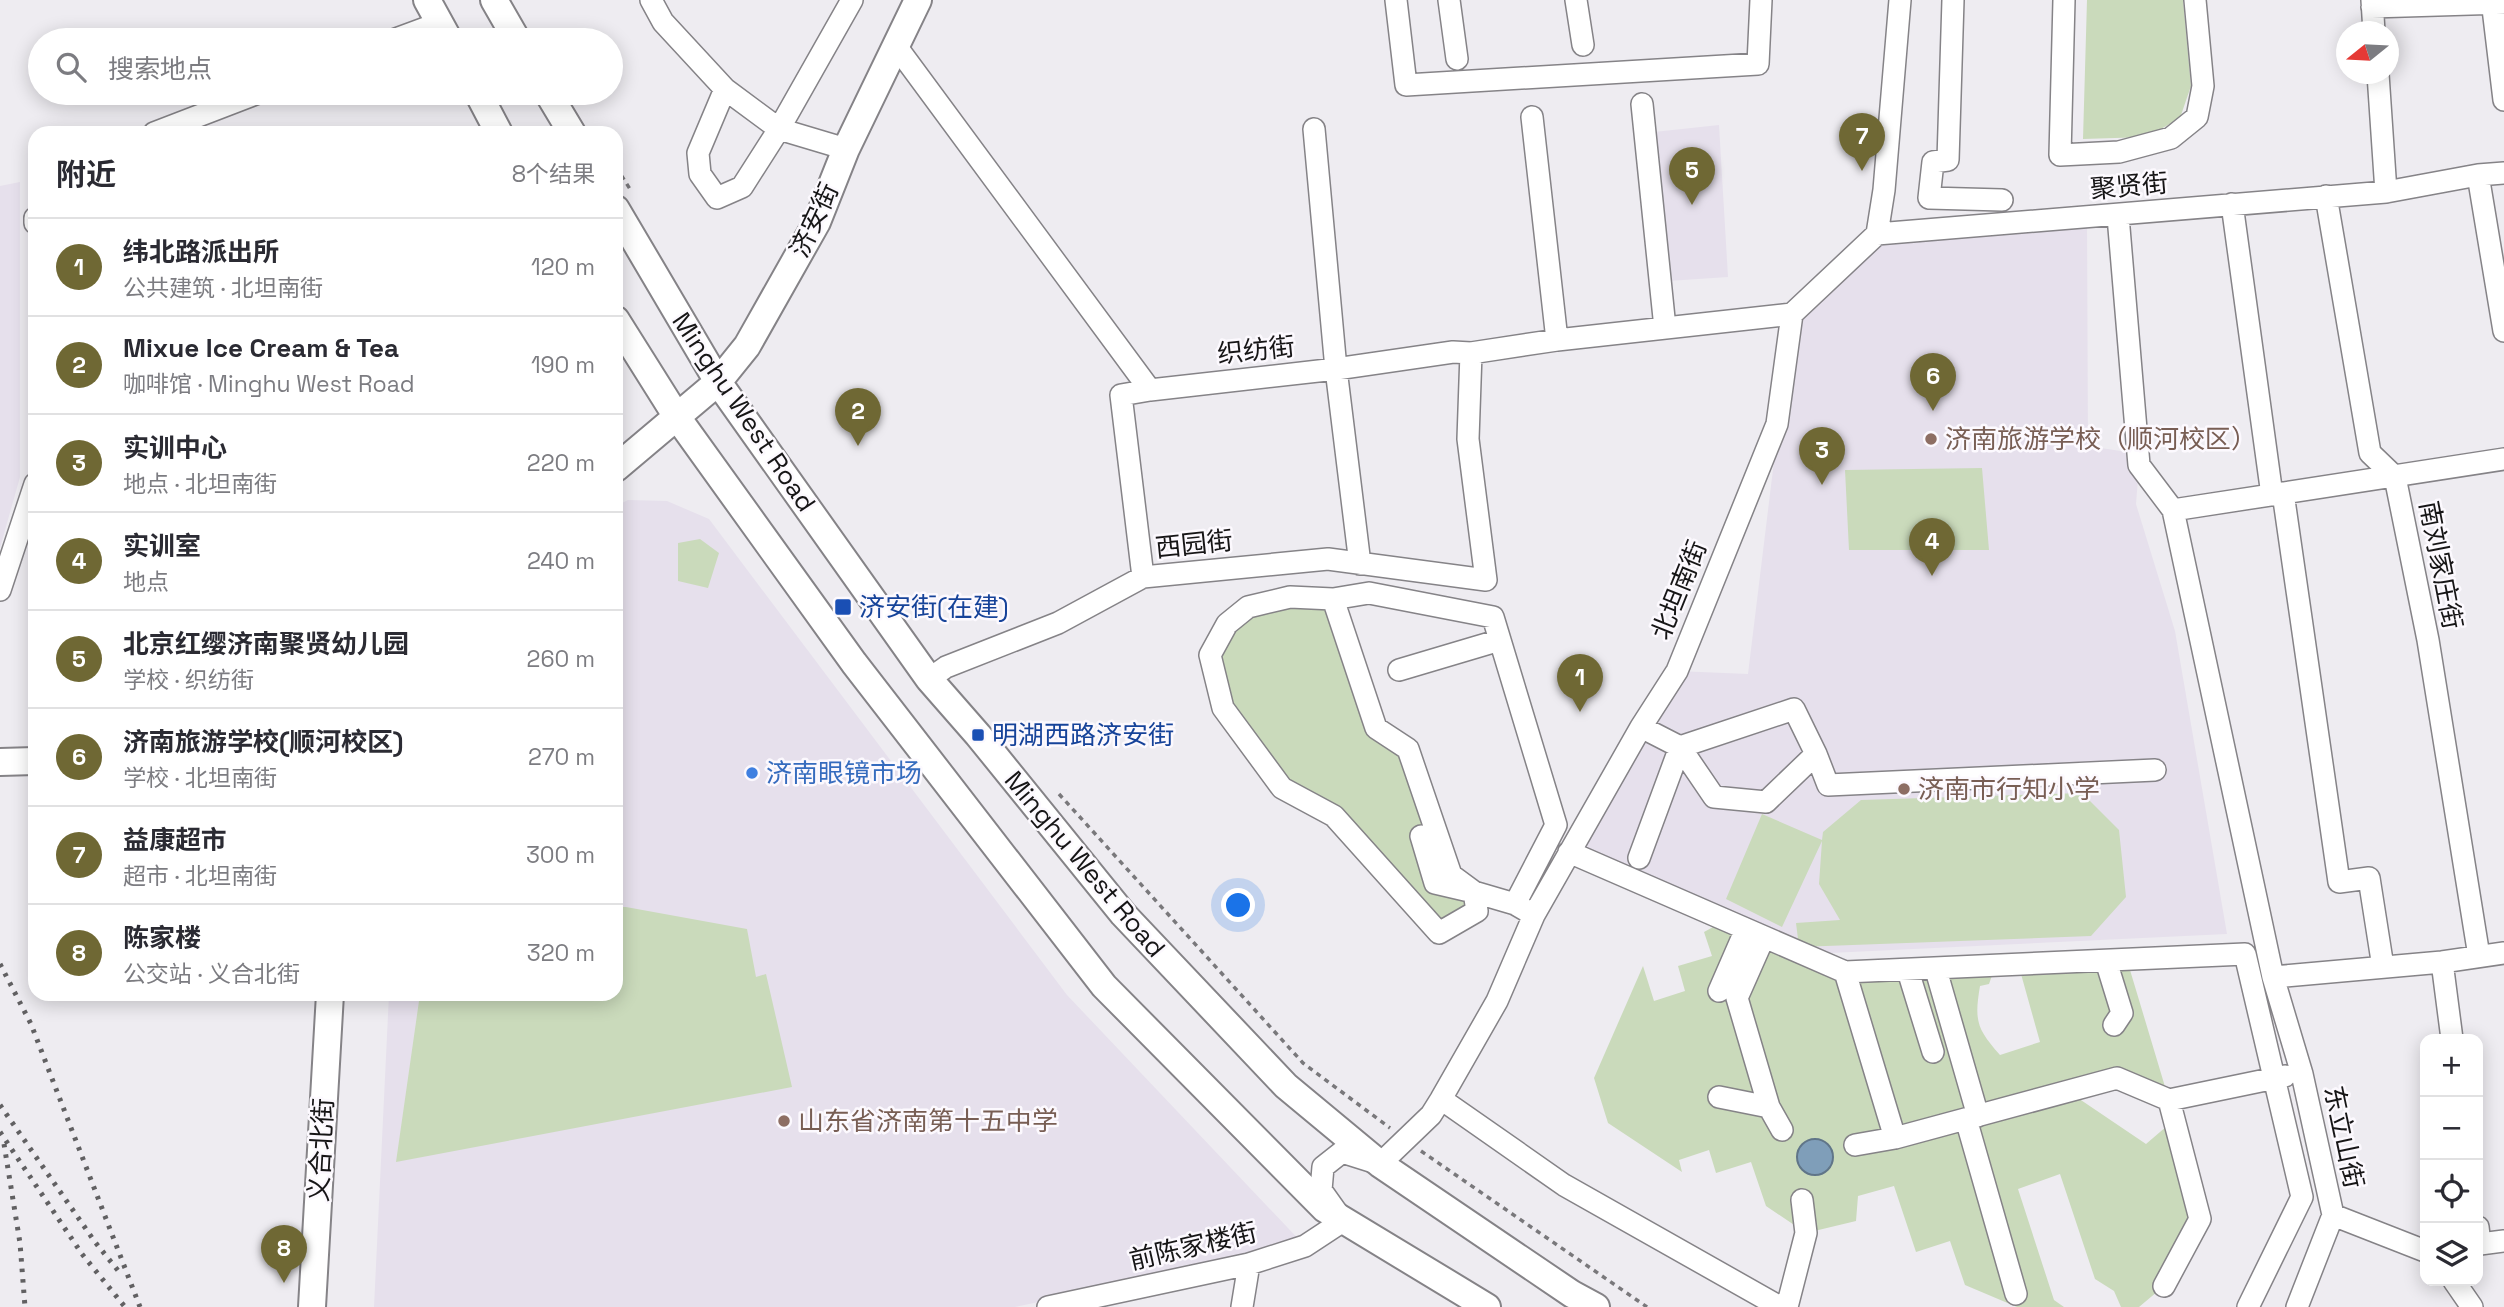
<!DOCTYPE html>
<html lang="zh">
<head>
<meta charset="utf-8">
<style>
  body { margin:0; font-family:"Space Grotesk","Noto Sans SC",sans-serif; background:#f2f2f3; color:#2b2b33 }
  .controls { position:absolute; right:21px; bottom:21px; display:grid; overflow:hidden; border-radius:14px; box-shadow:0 4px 18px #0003 }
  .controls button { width:63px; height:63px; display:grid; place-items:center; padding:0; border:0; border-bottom:2px solid #e1e1e2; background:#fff; color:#2b2b33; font:35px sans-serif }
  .compass { position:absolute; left:2336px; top:21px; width:63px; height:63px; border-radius:50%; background:#fff; box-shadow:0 4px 18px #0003; rotate:252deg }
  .you { position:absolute; left:1239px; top:906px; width:24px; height:24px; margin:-18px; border:5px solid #fff; border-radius:50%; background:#1a73e8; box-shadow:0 0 0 10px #1a73e833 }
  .badge { display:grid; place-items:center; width:46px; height:46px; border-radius:50%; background:#6f6834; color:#fff; font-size:23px; font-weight:700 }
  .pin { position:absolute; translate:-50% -58px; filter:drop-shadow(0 2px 4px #0008) }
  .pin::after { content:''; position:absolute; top:37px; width:24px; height:21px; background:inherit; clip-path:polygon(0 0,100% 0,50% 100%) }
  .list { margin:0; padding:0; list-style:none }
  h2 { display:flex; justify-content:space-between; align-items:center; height:91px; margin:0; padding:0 28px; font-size:30px }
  h2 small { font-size:23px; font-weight:400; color:#7c7c81 }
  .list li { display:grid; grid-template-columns:46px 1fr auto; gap:21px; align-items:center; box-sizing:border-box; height:98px; padding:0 28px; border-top:2px solid #e1e1e2 }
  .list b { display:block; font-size:26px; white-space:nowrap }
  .list p { margin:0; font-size:23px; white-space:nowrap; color:#7c7c81 }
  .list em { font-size:23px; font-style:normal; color:#7c7c81 }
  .icon { flex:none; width:38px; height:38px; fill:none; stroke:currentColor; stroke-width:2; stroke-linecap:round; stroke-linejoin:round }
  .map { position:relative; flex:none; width:2504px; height:1307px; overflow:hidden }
  .search { position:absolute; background:#fff; box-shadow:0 4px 18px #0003; left:28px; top:28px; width:595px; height:77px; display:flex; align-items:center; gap:18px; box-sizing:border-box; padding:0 24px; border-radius:38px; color:#7c7c81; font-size:26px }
  .panel { position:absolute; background:#fff; box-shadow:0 4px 18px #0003; left:28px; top:126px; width:595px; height:875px; border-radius:21px }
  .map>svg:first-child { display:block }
  .built { fill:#e6e0ec }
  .green { fill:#cadabb }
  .water { fill:#7f9eb9; stroke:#607588; stroke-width:2 }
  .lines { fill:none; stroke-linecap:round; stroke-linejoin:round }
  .minor-casing { stroke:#858387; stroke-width:24 }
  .major-casing { stroke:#858387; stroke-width:30 }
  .path { stroke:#79787b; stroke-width:3.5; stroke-dasharray:5 5; stroke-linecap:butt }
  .minor { stroke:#fff; stroke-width:21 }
  .major { stroke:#fff; stroke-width:26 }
  .rail { stroke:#616062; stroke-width:5; stroke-dasharray:3.5 7; stroke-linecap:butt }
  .education-dot { fill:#8d6e63; stroke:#fcf9fe; stroke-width:2.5 }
  .transit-dot { fill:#1a4fb4; stroke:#fcf9fe; stroke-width:2.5 }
  .shop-dot { fill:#3f7fe0; stroke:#fcf9fe; stroke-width:2.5 }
  .labels { text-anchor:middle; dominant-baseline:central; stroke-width:5; stroke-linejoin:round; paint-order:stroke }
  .street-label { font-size:26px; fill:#161516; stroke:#fcf9fe }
  .education-label { font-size:26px; fill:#785e54; stroke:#fcf9fe; text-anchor:start }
  .transit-label { font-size:26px; fill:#164399; stroke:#fcf9fe; text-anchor:start }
  .shop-label { font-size:26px; fill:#366cbe; stroke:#fcf9fe; text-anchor:start }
</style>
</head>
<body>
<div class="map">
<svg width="2504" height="1307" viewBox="0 0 2504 1307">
  <rect width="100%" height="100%" fill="#eeecf1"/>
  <!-- built -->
  <path class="built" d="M1719,125L1728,277L1668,281L1654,132Z
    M20,182V477L0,548V186Z
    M2087,217L2088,446L2140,454L2136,504L2175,631L2227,934L1830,953L1569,852L1677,671L1748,674L1792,314L1877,234Z
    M628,500L667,501L709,519L1067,995L1305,1246L1015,1307H374L389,994H616V506Z"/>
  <!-- green -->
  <path class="green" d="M2087,0H2183L2191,86L2180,118L2147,137L2083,139Z
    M1982,468L1989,550H1849L1845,470Z
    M700,539L719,553L708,588L678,581V543Z
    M1333,599L1376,727L1408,749L1477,911L1439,933L1334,816L1282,788L1223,708L1210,655L1248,607Z
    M2082,793L2119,830L2126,897L2091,936L1799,947L1796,923L1840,920L1819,884L1822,841L1782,927L1726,899L1762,814L1822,840L1823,832L1861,800Z
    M616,907H626L747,929L756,977L766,974L792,1087L396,1162L420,994H616Z
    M1726,920L1845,972L1995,967L1989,984L1980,986C1974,1021 1977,1029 2000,1055L2040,1042L2021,974L2127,960L2169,1100L2117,1078L2069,1092L2146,1144L2174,1120L2200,1219L2164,1286L2139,1307H2121L2114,1291L2095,1279L2060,1174L2018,1189L2054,1300L2064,1307H2017L1965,1285L1950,1241L1916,1252L1894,1186L1858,1196L1856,1221L1806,1233L1766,1206L1751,1162L1716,1173L1709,1150L1679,1160L1682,1172L1608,1123L1594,1078L1643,966L1654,1001L1685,991L1678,966L1712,956L1704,932Z"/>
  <!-- water -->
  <path class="water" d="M1797 1157a18 18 0 1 1 36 0a18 18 0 1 1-36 0Z"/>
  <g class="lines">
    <defs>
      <path id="minor" d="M651,0L663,22L725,89L779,129L852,0
        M1396,0L1406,85L1758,64L1761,0
        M1449,0L1457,59
        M1576,0L1583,45
        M1953,0L1948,160L1933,162L1929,198L2002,200
        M2064,0L2060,155L2119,152L2171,138L2197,117L2203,86L2195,0
        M2372,0L2374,32
        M2492,0L2504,100
        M2372,7L2504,3
        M393,40L439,23
        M896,46L1150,390L1336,369L1453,352L1471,353L1557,340L1792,314
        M2378,74L2386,192
        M725,89L698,153L700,174L717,198L742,187L779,129L846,149
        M1642,104L1665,328
        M1532,117L1557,340
        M1314,129L1336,369L1360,564
        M154,133L258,93
        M2478,175L2504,331
        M2326,196L2370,453L2395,477L2428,640L2479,956
        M2232,204L2272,495
        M2118,216L2139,465L2173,510L2273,977L2302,1074L2333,1215L2297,1307
        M35,218V223
        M1877,234L2386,192L2478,175L2504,173
        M2283,493L2339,882L2369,878L2383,967
        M2173,510L2504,459
        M1143,577L1121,395L1150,390
        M0,590L35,484
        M1333,599L1376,728L1408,749L1451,875L1474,892
        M1399,670L1500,640
        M929,679L946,667L1058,623L1143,577L1328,559L1486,580L1468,439L1471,353
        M1641,727L1680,747L1794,709L1816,754L1828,785L2155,770
        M1421,836L1435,883L1465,890
        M1569,852L1845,972L2245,954L2302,1197L2248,1307
        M1639,858L1680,747L1714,797L1766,802L1816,754
        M1515,904L1556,825L1493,617L1369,593L1333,599L1290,597L1248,607L1227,624L1210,655L1223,708L1282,788L1334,816L1439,933L1477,911L1474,892L1515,904L1534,915
        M1764,937L1737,998L1769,1107
        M2106,961L2122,1013L2114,1025
        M2442,962L2452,1039
        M1936,970L1978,1116
        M1908,971L1933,1052
        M1845,972L1895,1138
        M2273,977L2442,962L2504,953
        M1719,991L1746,929
        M1719,1097L1769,1107L1782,1130
        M1441,1099L1564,1185L1780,1307
        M1966,1119L2016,1294
        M1855,1145L1895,1138L2117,1078L2169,1100L2285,1076
        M2333,1215L2425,1251
        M2478,1227L2480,1244L2504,1241
        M2454,1281L2472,1307
        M2164,1286L2200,1219L2169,1100
        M1048,1307L1249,1264L1305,1246L1343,1221L1321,1190L1323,1167L1342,1152L1380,1164L1431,1115L1441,1099L1497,1001L1534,915L1641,727L1677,671L1777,424L1792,314L1877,234L1884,190L1900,0
        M1242,1307L1249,1264
        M1787,1307L1806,1233L1802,1200"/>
      <path id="major" d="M427,0L449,40
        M494,0L517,40
        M478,93L499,133
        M548,93L572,133
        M616,209L718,382L929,679L978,735L1123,914L1286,1086L1380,1164L1572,1294L1596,1307
        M616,320L677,417L854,663L1104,986L1325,1209L1487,1307
        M616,468L718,382L747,346L817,222L846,149L918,0
        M0,762L35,761
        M312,1307L330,994"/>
    </defs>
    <!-- minor casing -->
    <use href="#minor" class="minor-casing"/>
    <!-- major casing -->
    <use href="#major" class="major-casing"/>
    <!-- path -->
    <path class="path" d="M616,167L630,189
      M1059,794L1303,1063L1390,1128
      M1421,1151L1647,1307"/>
    <!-- minor -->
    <use href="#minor" class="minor"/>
    <!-- major -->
    <use href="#major" class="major"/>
    <!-- rail -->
    <path class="rail" d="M0,964L31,1024L140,1307
      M0,1105L95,1242L120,1273
      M0,1132L82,1254L125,1307
      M4,1144L20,1243L25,1307"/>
  </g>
  <!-- markers -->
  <g class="education-dot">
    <circle cx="1931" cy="439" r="7"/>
    <circle cx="1904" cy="789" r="7"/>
    <circle cx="784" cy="1121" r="7"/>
  </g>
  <g class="transit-dot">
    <rect x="834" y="598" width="18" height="18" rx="3.5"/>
    <rect x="971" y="728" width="14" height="14" rx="3.5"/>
  </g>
  <circle class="shop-dot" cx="752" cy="773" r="7"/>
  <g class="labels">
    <!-- street labels -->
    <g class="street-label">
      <text transform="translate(2129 186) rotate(-5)">聚贤街</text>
      <text transform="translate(814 220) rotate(-65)">济安街</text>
      <text transform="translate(1256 350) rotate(-6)">织纺街</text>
      <text transform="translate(744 412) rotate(56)">Minghu West Road</text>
      <text transform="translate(1194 544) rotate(-6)">西园街</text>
      <text transform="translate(2441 565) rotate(79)">南刘家庄街</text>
      <text transform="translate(1679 590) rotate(-68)">北坦南街</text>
      <text transform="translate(1085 864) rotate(50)">Minghu West Road</text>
      <text transform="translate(2344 1137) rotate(78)">东立山街</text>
      <text transform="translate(321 1150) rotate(-87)">义合北街</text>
      <text transform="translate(1193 1246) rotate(-13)">前陈家楼街</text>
    </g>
    <!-- education labels -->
    <g class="education-label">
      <text x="1945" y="439">济南旅游学校（顺河校区）</text>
      <text x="1918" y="789">济南市行知小学</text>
      <text x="798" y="1121">山东省济南第十五中学</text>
    </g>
    <!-- transit labels -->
    <g class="transit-label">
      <text x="859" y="607">济安街(在建)</text>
      <text x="992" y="735">明湖西路济安街</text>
    </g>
    <!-- shop labels -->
    <g class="shop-label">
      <text x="766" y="773">济南眼镜市场</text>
    </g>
  </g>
</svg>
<div class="controls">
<button>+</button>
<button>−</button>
<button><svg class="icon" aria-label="locate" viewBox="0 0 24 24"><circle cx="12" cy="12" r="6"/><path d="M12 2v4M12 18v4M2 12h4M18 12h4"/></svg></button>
<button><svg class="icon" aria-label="layers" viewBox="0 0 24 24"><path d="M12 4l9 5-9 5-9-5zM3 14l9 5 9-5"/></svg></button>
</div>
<svg class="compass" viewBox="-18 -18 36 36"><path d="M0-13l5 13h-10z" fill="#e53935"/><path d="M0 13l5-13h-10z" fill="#7c7c81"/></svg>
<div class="you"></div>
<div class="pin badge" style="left:1580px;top:712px">1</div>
<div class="pin badge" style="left:858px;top:446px">2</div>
<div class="pin badge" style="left:1822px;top:485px">3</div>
<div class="pin badge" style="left:1932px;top:576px">4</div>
<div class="pin badge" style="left:1692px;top:205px">5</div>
<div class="pin badge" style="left:1933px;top:411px">6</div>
<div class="pin badge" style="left:1862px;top:171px">7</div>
<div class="pin badge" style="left:284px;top:1283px">8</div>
<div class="search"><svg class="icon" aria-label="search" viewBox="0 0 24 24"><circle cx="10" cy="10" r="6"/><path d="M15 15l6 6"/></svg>搜索地点</div>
<section class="panel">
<h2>附近<small>8个结果</small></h2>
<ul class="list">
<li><span class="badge">1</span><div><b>纬北路派出所</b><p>公共建筑 · 北坦南街</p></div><em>120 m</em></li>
<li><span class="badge">2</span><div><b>Mixue Ice Cream &amp; Tea</b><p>咖啡馆 · Minghu West Road</p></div><em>190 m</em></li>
<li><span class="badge">3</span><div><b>实训中心</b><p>地点 · 北坦南街</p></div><em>220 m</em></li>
<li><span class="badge">4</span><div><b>实训室</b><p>地点</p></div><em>240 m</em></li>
<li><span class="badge">5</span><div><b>北京红缨济南聚贤幼儿园</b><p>学校 · 织纺街</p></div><em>260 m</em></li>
<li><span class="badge">6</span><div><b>济南旅游学校(顺河校区)</b><p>学校 · 北坦南街</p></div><em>270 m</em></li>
<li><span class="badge">7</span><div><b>益康超市</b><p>超市 · 北坦南街</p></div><em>300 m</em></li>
<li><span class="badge">8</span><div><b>陈家楼</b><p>公交站 · 义合北街</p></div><em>320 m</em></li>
</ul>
</section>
</div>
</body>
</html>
